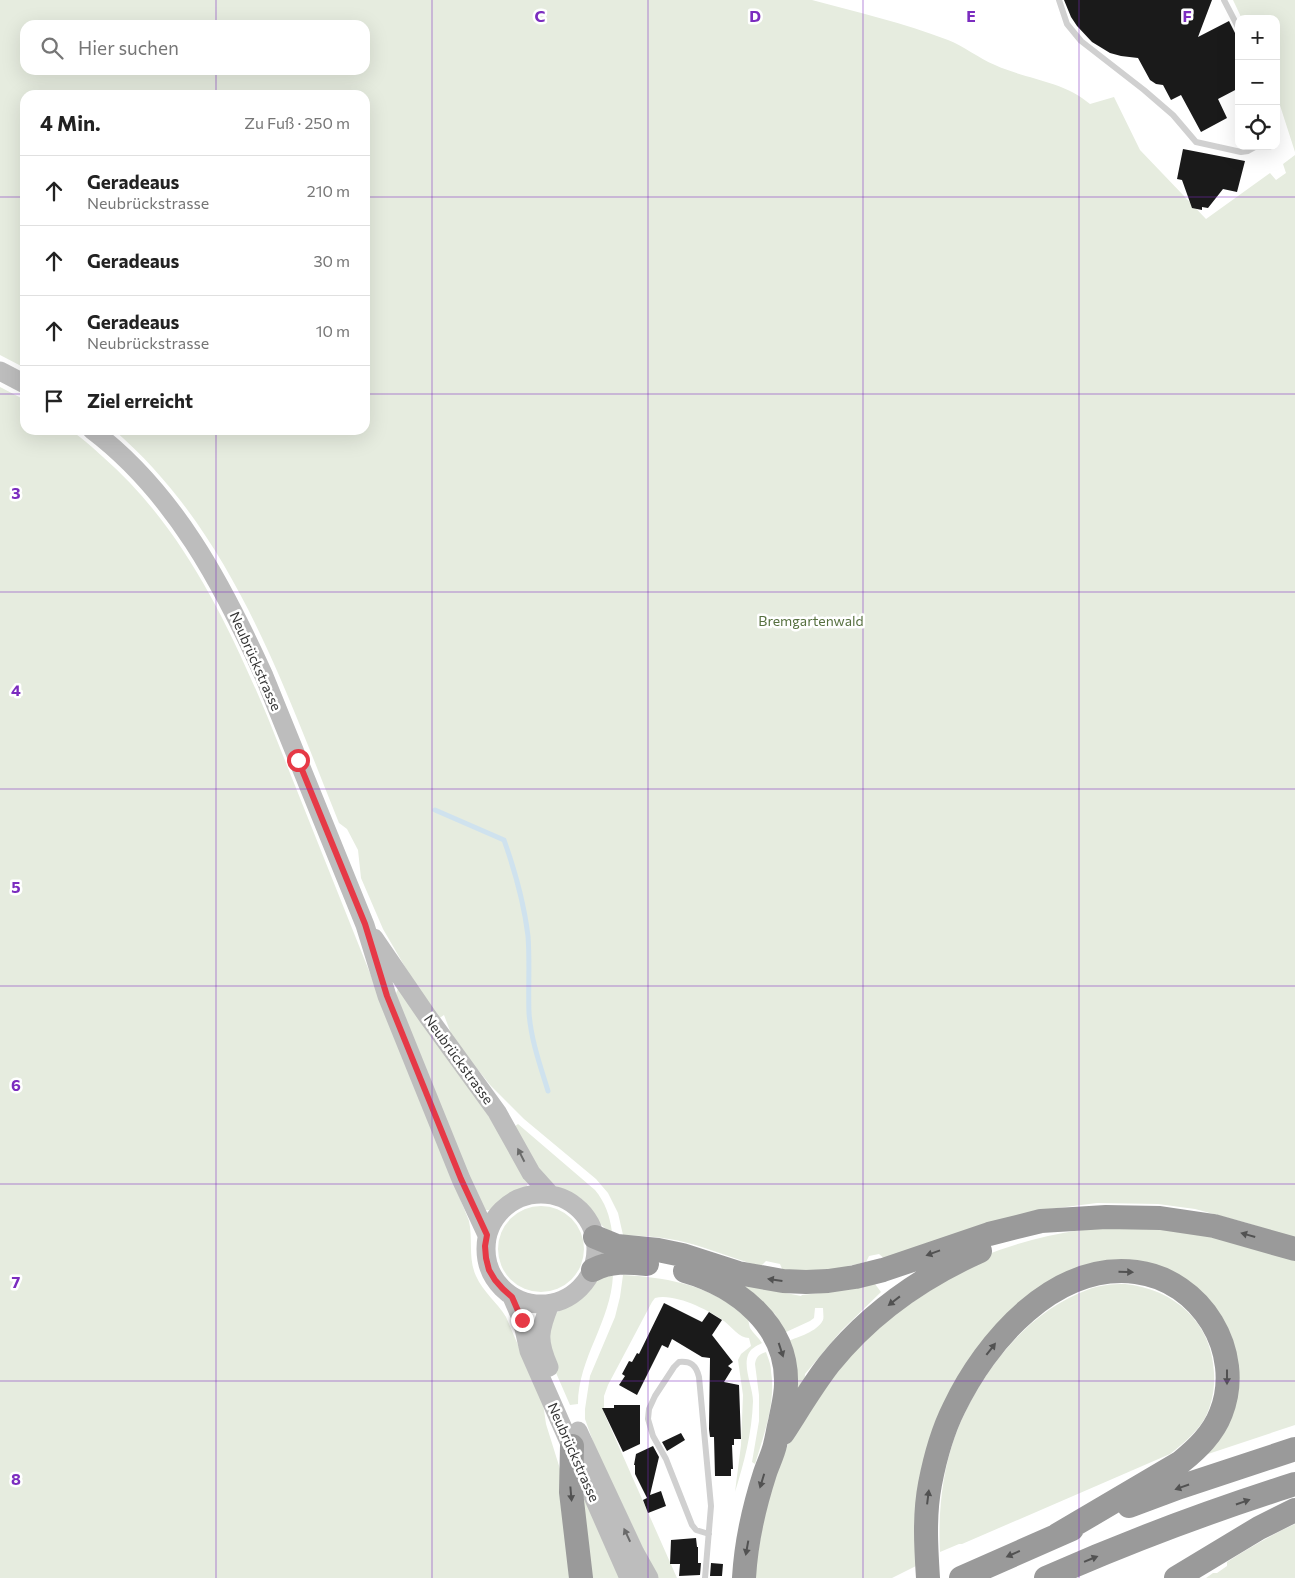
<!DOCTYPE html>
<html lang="de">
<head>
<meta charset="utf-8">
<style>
  body { margin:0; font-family:Commissioner,sans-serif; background:#f6f6f6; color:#222 }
  .controls { position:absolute; right:15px; top:15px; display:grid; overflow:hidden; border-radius:10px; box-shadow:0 5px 20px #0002 }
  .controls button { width:45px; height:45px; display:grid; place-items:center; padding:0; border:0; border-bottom:1px solid #e0e0e0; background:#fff; color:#222; font:25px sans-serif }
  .stop { position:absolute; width:15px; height:15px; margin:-11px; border:4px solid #e63946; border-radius:50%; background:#fff }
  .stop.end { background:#e63946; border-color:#fff; box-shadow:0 1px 5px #0008 }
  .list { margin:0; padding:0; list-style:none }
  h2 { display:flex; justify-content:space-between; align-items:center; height:65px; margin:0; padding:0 20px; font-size:21px }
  h2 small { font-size:16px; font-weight:400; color:#767676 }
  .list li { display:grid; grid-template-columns:32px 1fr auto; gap:15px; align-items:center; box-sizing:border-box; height:70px; padding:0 20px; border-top:1px solid #e0e0e0 }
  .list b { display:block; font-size:19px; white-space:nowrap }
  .list p { margin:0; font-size:16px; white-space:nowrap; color:#767676 }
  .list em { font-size:16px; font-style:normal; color:#767676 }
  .icon { flex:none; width:28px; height:28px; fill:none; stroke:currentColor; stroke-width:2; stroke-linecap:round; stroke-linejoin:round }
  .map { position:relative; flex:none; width:1295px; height:1578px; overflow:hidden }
  .search { position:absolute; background:#fff; box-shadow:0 5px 20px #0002; left:20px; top:20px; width:350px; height:55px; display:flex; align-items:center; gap:12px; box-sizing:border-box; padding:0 18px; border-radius:15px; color:#767676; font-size:19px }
  .panel { position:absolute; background:#fff; box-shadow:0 5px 20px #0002; left:20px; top:90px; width:350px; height:345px; border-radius:15px }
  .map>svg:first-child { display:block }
  .green { fill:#e6ecdf; fill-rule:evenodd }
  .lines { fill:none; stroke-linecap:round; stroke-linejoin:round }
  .stream { stroke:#cfe2ee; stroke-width:5 }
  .building { fill:#1a1a1a }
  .lane { stroke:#d0d0d0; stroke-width:6 }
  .secondary { stroke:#bdbdbd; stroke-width:19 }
  .highway { stroke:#9a9a9a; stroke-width:24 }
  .oneway { fill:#6a6a6a }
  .oneway2 { fill:#525252 }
  .route { stroke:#e63946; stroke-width:6 }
  .grid { fill:none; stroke:#7b2cbf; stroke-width:1; stroke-opacity:0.55 }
  .labels { text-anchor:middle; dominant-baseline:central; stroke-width:5; stroke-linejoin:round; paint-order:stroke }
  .park-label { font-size:14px; fill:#56703f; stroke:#fff }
  .street-label { font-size:14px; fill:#333; stroke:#fff }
  .grid-label { font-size:16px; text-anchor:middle; font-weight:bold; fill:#7b2cbf; stroke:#fff; stroke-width:5; stroke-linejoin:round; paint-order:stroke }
</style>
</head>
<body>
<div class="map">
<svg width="1295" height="1578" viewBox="0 0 1295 1578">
  <rect width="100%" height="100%" fill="#fff"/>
  <!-- green -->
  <path class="green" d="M0,0H812C857,12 904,23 948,40C964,46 978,58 995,65C1025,79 1064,81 1090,104L1114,97L1140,150L1206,219L1270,173L1276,180L1286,173L1283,164L1295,155V1238L1247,1223L1195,1209L1158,1204L1097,1203L1034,1211L886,1260L879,1254L869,1256L866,1262L848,1266V1269L783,1271L780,1264L766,1261L761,1266C735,1260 710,1248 684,1242C664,1237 644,1236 623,1235L618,1213L608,1193L596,1179L524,1119L491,1086L453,1039L444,1015L438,1019L412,979L383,929L361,878L358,850L347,829L339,823C282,682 232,532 114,430H365V95H25V368L0,355ZM25,25H365V70H25Z
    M1233,0H1295V152L1276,93V19H1242Z
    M0,387L25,400V430C34,430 64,428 70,431C80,435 95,450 103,457C182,526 228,623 268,718L469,1221C473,1239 468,1259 476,1276C483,1292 497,1302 506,1317L543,1403L546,1424L560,1469L567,1504L569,1578H0Z
    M398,989L399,990L463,1075L529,1181L526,1188C511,1192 502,1200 492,1210H482L395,995Z
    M518,1124L595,1190C605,1202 610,1216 612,1232C598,1227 593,1210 584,1201C572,1190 554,1189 544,1177C540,1174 538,1168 536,1164C528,1152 521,1140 514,1127Z
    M498 1249a43 43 0 1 1 86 0a43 43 0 1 1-86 0Z
    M1142,1227L1204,1234L1295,1260V1425L1208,1454L1206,1450L1228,1413L1207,1303L1092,1268L969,1370L916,1566L892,1578H755C760,1525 773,1473 797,1425L869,1331L981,1257C1013,1244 1046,1235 1081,1230C1101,1228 1122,1228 1142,1227Z
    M613,1275C611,1322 578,1358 578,1404L570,1405L550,1359L549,1321L556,1313L583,1296L595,1280Z
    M623,1275C662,1277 706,1284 737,1310C740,1313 746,1316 748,1320C749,1322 749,1325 750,1328C753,1333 759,1338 762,1343C756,1346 750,1349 748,1355C743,1368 753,1388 753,1401C752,1433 744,1463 735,1492L741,1445L743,1395L738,1360L741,1354L751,1346L749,1338C739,1338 732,1327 724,1321C708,1310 675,1293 655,1298L652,1302L608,1385L604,1396V1413L677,1578H657L595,1447L585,1419V1409L590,1376L615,1317L620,1297Z
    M732,1279L756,1287L801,1296L802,1295L830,1292L875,1284L881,1292L841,1331L805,1374L804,1387L794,1406L788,1341C798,1337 817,1332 823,1320C824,1317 823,1312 823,1308H815L814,1318L810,1321L784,1333L775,1314L761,1306Z
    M1125,1284C1174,1289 1212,1322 1214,1373C1215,1388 1212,1404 1205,1418C1196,1433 1184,1443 1170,1454L962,1544H959L940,1552C938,1513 942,1473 955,1436C978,1375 1025,1313 1087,1290C1099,1285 1112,1284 1125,1284Z
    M766,1352C768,1358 771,1364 771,1371C776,1402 764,1435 755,1464L752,1462L759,1421V1395L755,1364C756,1357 759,1354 766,1352Z
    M583,1489L620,1578H587Z
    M1295,1524V1578H1206L1213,1573H1217L1227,1566V1562C1249,1548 1271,1535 1295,1524Z"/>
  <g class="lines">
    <!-- stream -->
    <path class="stream" d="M435,810L504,840C515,871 524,903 528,936C530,962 528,987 529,1013C531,1040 540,1065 548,1091"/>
  </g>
  <!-- building -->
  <path class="building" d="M1064,0H1212L1198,37L1229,21L1239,41V88L1218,99L1227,118L1201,132L1181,95L1171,100L1163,85L1156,84L1150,80L1138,58L1121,56L1110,53L1092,42L1077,26L1071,17Z
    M1183,149L1245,161L1237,192L1223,189L1208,208L1202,207V210L1192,208L1182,180L1177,179Z
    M664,1303L702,1322L709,1312L722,1320L712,1335L733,1362L728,1366L732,1369L724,1382L739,1385L741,1439H734V1445H732L733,1469H731V1476H715L714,1437H710L709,1429L710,1358L702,1357L672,1339L668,1348L662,1345L637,1395L619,1385L625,1376L622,1374L629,1361L632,1362L637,1353L639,1354Z
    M614,1405H640V1444L623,1452L602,1408H614Z
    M681,1433L685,1440L667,1451L662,1442Z
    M653,1446L659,1457L650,1495L661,1491L666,1506L648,1513L643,1500L647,1498L635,1474V1465H634L636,1454Z
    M696,1538L697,1547H698V1563H701L700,1575L679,1576L680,1564H670L671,1540Z
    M711,1563L723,1564L722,1576H710Z"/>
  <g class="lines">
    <!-- lane -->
    <path class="lane" d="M1059,0L1067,24L1081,41L1144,90L1173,115L1196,142L1241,152L1248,151L1257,146
      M1224,0L1239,29
      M1276,122L1277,131L1276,135
      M705,1578L711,1506L699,1377C696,1365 691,1361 679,1362L674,1367L655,1396L649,1409L648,1419L653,1436L666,1459L692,1525L696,1530L709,1534"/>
    <!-- secondary -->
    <path class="secondary" d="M0,371L25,384
      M92,430C174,492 223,585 264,676L365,925L387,996L461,1179L487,1235
      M374,938L428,1017L497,1112L531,1173L550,1194
      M486 1249a55 55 0 1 1 110 0a55 55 0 1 1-110 0Z
      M512,1297L522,1320L529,1351L629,1578
      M549,1367C537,1340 539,1331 550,1304
      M578,1431L635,1553L649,1578"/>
    <!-- highway -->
    <path class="highway" d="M595,1237L617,1246L658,1250L682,1255L738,1273L783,1281L806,1282L828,1281L855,1277L883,1270L989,1234L1041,1221L1106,1217L1160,1218L1214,1226L1295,1249
      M593,1270C610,1261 628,1262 647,1264
      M685,1271C737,1286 788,1325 786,1384C786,1397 782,1410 780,1422C778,1430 777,1437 775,1445C773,1454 768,1464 765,1473C754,1507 746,1542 744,1578
      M783,1433C798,1410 812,1386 829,1364C869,1314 922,1277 980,1251
      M572,1446L571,1492L581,1578
      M1129,1506L1180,1487L1295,1449
      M928,1578C926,1547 924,1515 930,1484C935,1458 942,1432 954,1408C986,1341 1054,1262 1136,1272C1201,1280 1245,1352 1221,1413C1213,1434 1197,1449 1181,1462L1057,1535
      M961,1578L1072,1529
      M1046,1578C1127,1542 1210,1511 1295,1484
      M1176,1578L1259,1528L1295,1510"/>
  </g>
  <!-- one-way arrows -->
  <defs><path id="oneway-solid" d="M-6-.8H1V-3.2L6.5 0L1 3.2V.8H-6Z" transform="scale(1.25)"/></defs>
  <g class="oneway">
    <use href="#oneway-solid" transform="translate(521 1155) rotate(-117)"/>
    <use href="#oneway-solid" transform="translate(627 1535) rotate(-115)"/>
  </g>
  <g class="oneway2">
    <use href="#oneway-solid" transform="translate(1248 1235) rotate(-164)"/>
    <use href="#oneway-solid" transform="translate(933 1253) rotate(160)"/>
    <use href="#oneway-solid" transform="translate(1126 1272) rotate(1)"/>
    <use href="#oneway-solid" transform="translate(775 1280) rotate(-172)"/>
    <use href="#oneway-solid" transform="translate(894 1301) rotate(142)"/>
    <use href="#oneway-solid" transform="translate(991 1349) rotate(-52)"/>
    <use href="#oneway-solid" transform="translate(781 1350) rotate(72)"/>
    <use href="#oneway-solid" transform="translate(1227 1377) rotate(90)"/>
    <use href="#oneway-solid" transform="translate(762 1481) rotate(107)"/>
    <use href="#oneway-solid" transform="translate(1182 1487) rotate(161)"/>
    <use href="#oneway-solid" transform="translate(571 1494) rotate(85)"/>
    <use href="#oneway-solid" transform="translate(928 1497) rotate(-83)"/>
    <use href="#oneway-solid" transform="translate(1243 1502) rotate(-19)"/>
    <use href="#oneway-solid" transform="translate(747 1548) rotate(100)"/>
    <use href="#oneway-solid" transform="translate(1013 1554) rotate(156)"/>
    <use href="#oneway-solid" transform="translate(1091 1559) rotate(-22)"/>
  </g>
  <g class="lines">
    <!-- route -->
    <path class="route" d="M298,760L365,924L387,996L461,1179L487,1235L485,1246L486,1258L489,1270L495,1280L503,1289L512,1297L522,1320"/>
  </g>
  <!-- grid -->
  <path class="grid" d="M216,0V25M432,0V1578M648,0V1578M863,0V1578M1079,0V1578M216,70V95M0,197H25M365,197H1295M0,394H25M365,394H1295M216,430V1578M0,592H1295M0,789H1295M0,986H1295M0,1184H1295M0,1381H1295"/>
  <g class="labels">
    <!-- park labels -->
    <g class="park-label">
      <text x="811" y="620">Bremgartenwald</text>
    </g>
    <!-- street labels -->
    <g class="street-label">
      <text transform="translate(256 661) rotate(66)">Neubrückstrasse</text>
      <text transform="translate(459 1059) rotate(54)">Neubrückstrasse</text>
      <text transform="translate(574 1452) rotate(66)">Neubrückstrasse</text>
    </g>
  </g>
  <g class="grid-label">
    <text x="540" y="22">C</text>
    <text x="755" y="22">D</text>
    <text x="971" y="22">E</text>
    <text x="1187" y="22">F</text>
    <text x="16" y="499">3</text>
    <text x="16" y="696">4</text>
    <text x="16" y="893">5</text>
    <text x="16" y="1091">6</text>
    <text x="16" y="1288">7</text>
    <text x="16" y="1485">8</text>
  </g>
</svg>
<div class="controls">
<button>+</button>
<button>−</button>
<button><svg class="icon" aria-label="locate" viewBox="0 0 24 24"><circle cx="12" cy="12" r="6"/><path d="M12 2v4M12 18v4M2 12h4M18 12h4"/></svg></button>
</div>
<div class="stop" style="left:298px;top:760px"></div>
<div class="stop end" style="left:522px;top:1320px"></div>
<div class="search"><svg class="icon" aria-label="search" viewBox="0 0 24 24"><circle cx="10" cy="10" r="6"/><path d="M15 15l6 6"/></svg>Hier suchen</div>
<section class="panel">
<h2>4 Min.<small>Zu Fuß · 250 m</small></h2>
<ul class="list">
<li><svg class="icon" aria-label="ahead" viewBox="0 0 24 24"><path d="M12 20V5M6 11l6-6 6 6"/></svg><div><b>Geradeaus</b><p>Neubrückstrasse</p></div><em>210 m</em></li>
<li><svg class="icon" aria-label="ahead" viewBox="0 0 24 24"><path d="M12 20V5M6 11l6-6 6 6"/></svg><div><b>Geradeaus</b></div><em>30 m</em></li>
<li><svg class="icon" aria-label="ahead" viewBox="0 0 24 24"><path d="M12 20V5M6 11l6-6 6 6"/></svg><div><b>Geradeaus</b><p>Neubrückstrasse</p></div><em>10 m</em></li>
<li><svg class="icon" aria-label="arrive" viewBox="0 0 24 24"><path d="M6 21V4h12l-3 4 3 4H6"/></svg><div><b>Ziel erreicht</b></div></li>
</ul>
</section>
</div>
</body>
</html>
